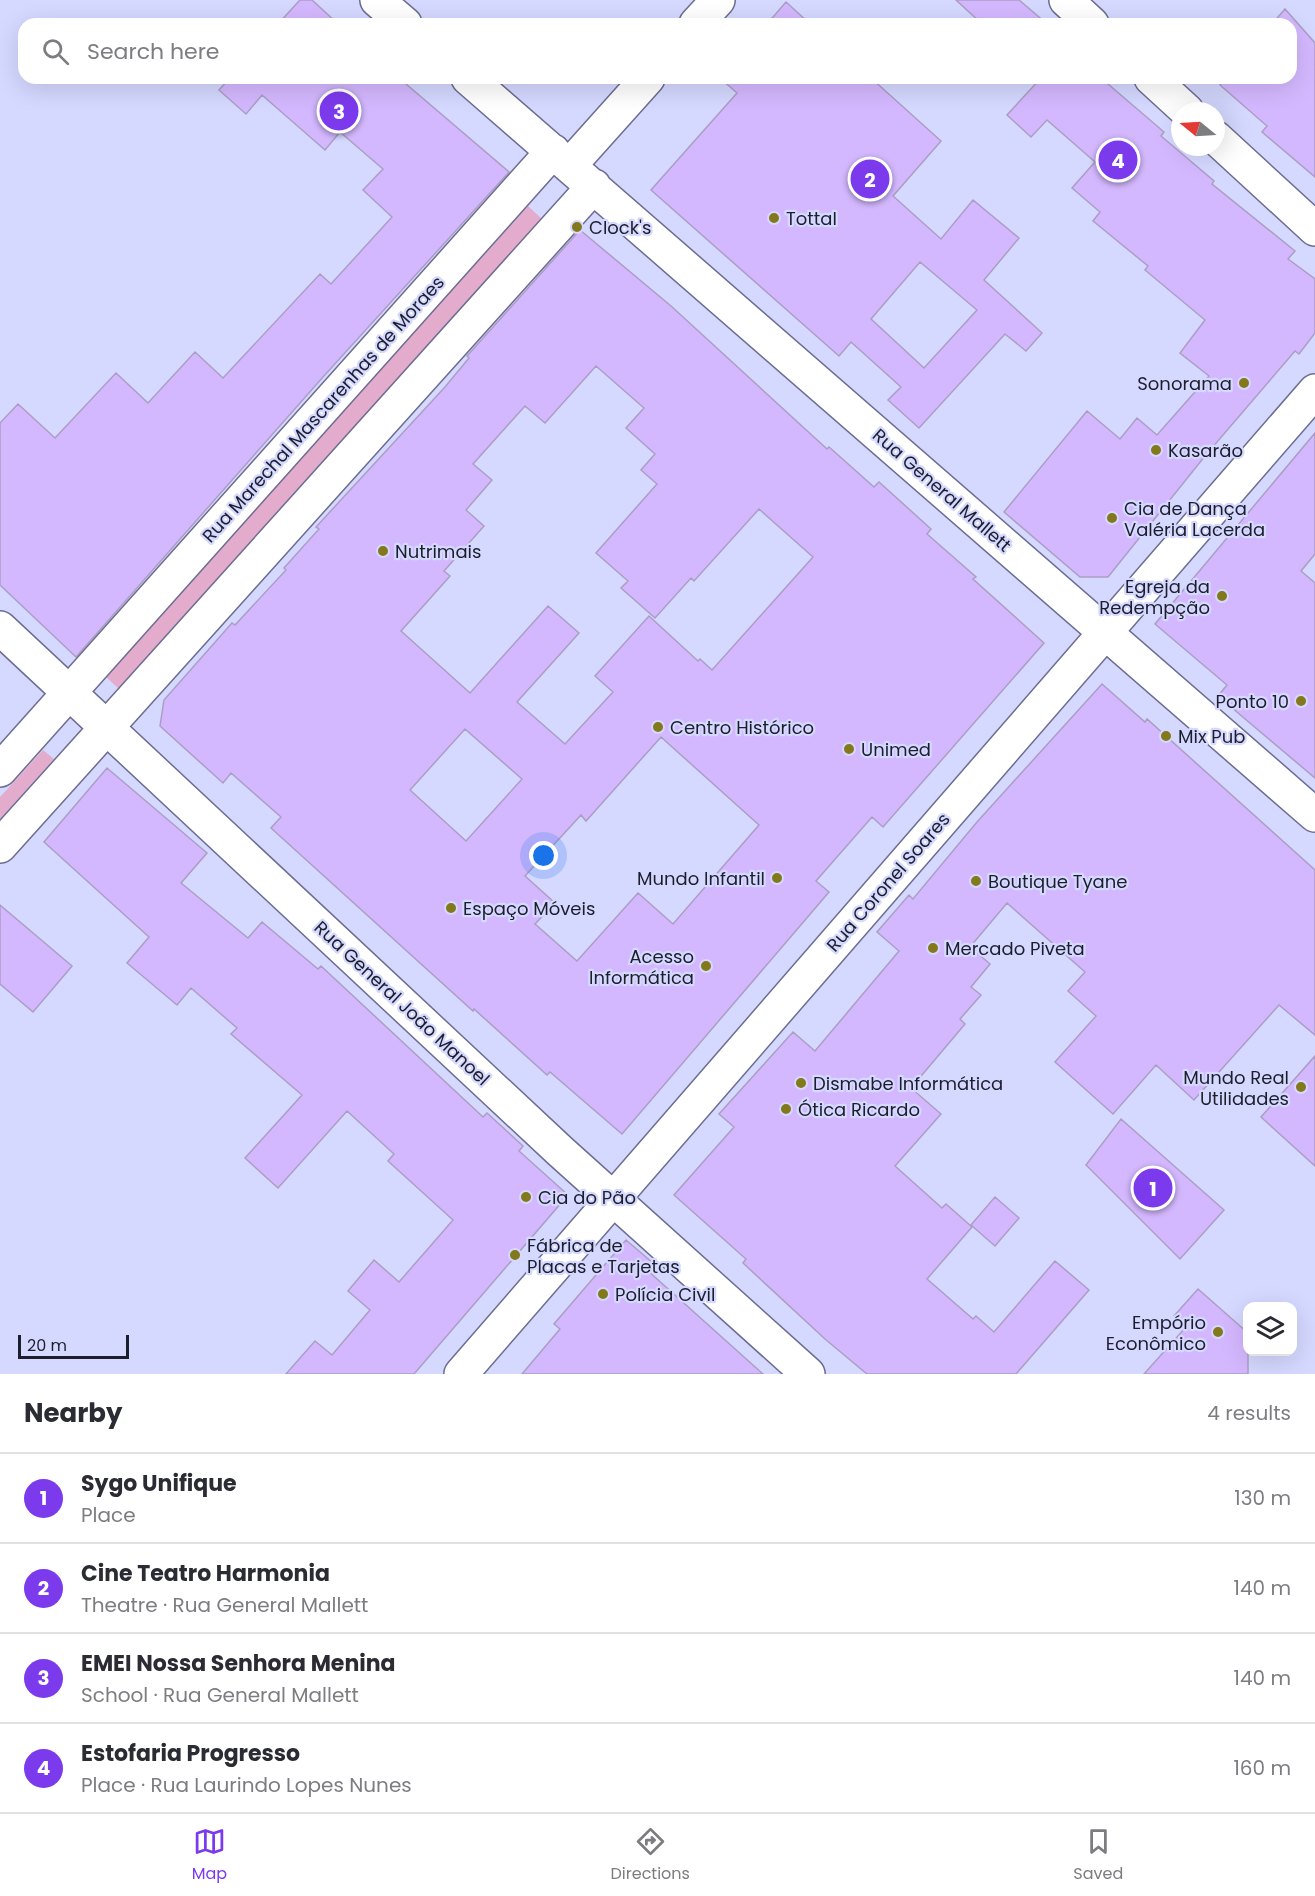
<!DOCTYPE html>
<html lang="en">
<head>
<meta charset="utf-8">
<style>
  body { margin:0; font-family:Poppins,sans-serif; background:#f2f2f3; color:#2b2b33 }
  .controls { position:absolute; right:18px; bottom:18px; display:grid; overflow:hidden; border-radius:12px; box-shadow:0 6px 24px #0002 }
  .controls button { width:54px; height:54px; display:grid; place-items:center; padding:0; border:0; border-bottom:2px solid #e1e1e2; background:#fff; color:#2b2b33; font:30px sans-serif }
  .compass { position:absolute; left:1171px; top:102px; width:54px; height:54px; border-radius:50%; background:#fff; box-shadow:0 6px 24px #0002; rotate:288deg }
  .scale { position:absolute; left:18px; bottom:15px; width:111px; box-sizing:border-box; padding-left:6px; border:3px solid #1d1e2c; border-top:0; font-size:16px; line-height:21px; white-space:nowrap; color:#1d1e2c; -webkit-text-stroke:4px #d5d8ff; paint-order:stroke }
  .you { position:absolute; left:544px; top:856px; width:21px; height:21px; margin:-15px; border:4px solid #fff; border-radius:50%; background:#1a73e8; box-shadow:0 0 0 9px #1a73e833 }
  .badge { display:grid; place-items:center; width:39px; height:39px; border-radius:50%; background:#7c3aed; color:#fff; font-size:20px; font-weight:700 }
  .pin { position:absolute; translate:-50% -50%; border:3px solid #fff; box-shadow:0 2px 6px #0006 }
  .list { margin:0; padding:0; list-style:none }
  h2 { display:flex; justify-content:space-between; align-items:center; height:78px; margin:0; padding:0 24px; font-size:26px }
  h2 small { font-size:20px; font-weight:400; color:#7c7c81 }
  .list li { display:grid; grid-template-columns:39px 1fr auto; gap:18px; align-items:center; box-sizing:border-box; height:90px; padding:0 24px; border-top:2px solid #e1e1e2 }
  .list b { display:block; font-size:22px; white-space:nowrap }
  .list p { margin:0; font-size:20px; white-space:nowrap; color:#7c7c81 }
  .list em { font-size:20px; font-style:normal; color:#7c7c81 }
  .icon { flex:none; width:33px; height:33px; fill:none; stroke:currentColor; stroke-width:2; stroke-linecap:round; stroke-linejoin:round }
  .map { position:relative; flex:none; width:1315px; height:1374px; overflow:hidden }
  .search { position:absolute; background:#fff; box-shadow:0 6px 24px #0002; left:18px; right:18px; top:18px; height:66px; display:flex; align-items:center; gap:15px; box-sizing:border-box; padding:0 21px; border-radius:18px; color:#7c7c81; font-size:22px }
  .sheet { height:438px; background:#fff }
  nav { display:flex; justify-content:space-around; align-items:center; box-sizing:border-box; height:84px; border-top:2px solid #e1e1e2; background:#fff; font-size:16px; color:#7c7c81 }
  nav a { display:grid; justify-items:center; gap:3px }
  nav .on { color:#7c3aed }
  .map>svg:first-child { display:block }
  .green { fill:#e3accd }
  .building { fill:#d4b8ff; stroke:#ac9ec3; stroke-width:1.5; fill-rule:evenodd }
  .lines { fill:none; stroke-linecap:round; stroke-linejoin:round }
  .minor-casing { stroke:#6c6d90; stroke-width:36 }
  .minor { stroke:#fff; stroke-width:33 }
  .poi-dot { fill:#83781c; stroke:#d5d8ff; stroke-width:2 }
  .labels { text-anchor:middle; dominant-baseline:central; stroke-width:4.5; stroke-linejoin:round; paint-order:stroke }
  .poi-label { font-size:18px; fill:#1d1e2c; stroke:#d5d8ff; text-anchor:start }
  .street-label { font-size:18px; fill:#1d1e2c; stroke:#d5d8ff }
</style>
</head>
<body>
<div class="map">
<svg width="1315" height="1374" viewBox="0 0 1315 1374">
  <rect width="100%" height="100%" fill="#d5d8ff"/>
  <!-- green -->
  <path class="green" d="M528,206L542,219L119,689L105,676Z
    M43,750L54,759L0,819V797Z"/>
  <!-- building -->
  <path class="building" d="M300,0H312L338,24H278Z
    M956,0H1019L1046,23L982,24Z
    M786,2L810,24H767Z
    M1285,9L1315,43V177L1262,132L1267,126L1220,85L1226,78H1291V24H1272Z
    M230,78H399L509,172L323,377L76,657L0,585V423L18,404L55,438L116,373L148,403L195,352L223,378L320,274L331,284L392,217L363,190L383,169L340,132L325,150L262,95L246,114L219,90Z
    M720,78H871L941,141L893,196L941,239L973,200L1019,238L984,280L1042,333L1026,351L1005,334L919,428L888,400L901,387L851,342L839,356L651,190L737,93ZM920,262L977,310L924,368L871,319Z
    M1041,78H1101L1164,132L1161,136L1214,181L1212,184L1295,251L1288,259L1315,279V333L1299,354L1295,351L1205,456L1108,577H1080L1004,512L1087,411L1120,439L1137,418L1157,435L1209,376L1180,353L1205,320L1145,270L1148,266L1093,221L1100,212L1072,188L1095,162L1047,120L1031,137L1007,115Z
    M580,230L671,306L827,449L829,447L874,487L879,482L931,529L927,534L976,577L973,579L1044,643L883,827L872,817L816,881L829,892L622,1134L550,1072L547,1075L474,1009L473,1011L271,828L281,817L231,773L223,783L160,726L164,700L232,623L235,625L286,570L284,568L319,529L316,527L445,387L469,358L467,356ZM596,366L644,408L626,428L655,454L641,470L657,484L596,553L628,581L621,588L655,618L691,578L694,581L759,509L813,557L712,670L700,659L698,661L649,616L595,676L613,692L565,744L517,702L579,633L548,606L470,693L401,631L450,576L444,571L484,526L466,510L492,480L473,464L525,406L545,423ZM465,729L522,779L466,841L410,790ZM661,737L759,825L673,924L638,893L577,961L535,924L555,903L525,876L581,815L586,821Z
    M1315,433V554L1301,571L1315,583V778L1218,696L1227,685L1155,624Z
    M1102,684L1145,722L1147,719L1315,870V1035L1279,1005L1194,1100L1156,1065L1113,1114L1055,1062L1096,1016L1068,991L1085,972L1007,903L970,947L990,964L971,987L981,995L960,1019L965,1024L911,1088L941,1114L895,1166L942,1208L946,1204L972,1227L927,1279L973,1319L976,1316L994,1332L1055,1261L1089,1290L1016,1374H867L825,1339L743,1263L746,1259L674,1195L734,1127L719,1114L793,1032L815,1051L899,951L877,932L909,895L913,899L977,822Z
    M107,768L207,853L181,883L248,938L262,922L318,969L321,966L483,1117L487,1113L523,1146L519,1151L568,1195L414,1374H286L315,1341L332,1355L370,1310L348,1291L374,1260L399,1282L453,1220L388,1161L394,1154L347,1111L278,1188L245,1158L302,1095L231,1034L237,1028L191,988L177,1005L127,963L149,937L44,842Z
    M0,905L72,966L33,1012L0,984Z
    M1315,1056V1166L1261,1117Z
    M1121,1119L1224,1210L1180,1259L1086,1165Z
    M995,1197L1019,1218L995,1246L971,1225Z
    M626,1240L653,1263L647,1270L763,1374H522L560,1329L554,1324Z
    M1198,1289L1248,1333V1374H1144L1186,1327L1174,1316Z"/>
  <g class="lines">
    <defs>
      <path id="minor" d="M377,0L405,24
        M1066,0L1092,24
        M696,24L718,0
        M468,78L1315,815
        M1151,78L1187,111
        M1216,138L1315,229
        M570,165L648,78
        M0,628L560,1151L808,1374
        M0,770L553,151
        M0,846L594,186
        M461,1374L1315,391"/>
    </defs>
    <!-- minor casing -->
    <use href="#minor" class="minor-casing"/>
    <!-- minor -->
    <use href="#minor" class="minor"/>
  </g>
  <!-- markers -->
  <g class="poi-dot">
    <circle cx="774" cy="218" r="6"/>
    <circle cx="577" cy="227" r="6"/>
    <circle cx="1244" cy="383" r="6"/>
    <circle cx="1156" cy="450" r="6"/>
    <circle cx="1112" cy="518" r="6"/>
    <circle cx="383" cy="551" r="6"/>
    <circle cx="1222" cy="596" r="6"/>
    <circle cx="1301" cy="701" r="6"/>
    <circle cx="658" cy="727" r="6"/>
    <circle cx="1166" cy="736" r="6"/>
    <circle cx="849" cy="749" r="6"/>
    <circle cx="777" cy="878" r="6"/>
    <circle cx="976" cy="881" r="6"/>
    <circle cx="451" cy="908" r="6"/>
    <circle cx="933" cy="948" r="6"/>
    <circle cx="706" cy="966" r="6"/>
    <circle cx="801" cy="1083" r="6"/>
    <circle cx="1301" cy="1087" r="6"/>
    <circle cx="786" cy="1109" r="6"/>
    <circle cx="526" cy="1197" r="6"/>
    <circle cx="515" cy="1255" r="6"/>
    <circle cx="603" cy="1294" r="6"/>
    <circle cx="1218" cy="1332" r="6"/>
  </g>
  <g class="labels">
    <!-- poi labels -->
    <g class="poi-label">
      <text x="786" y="218">Tottal</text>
      <text x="589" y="227">Clock's</text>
      <text x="1232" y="383" text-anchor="end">Sonorama</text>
      <text x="1168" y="450">Kasarão</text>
      <text x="1124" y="508">Cia de Dança<tspan x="1124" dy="21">Valéria Lacerda</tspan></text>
      <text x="395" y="551">Nutrimais</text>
      <text x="1210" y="586" text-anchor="end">Egreja da<tspan x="1210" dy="21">Redempção</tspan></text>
      <text x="1289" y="701" text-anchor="end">Ponto 10</text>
      <text x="670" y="727">Centro Histórico</text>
      <text x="1178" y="736">Mix Pub</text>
      <text x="861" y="749">Unimed</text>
      <text x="765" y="878" text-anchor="end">Mundo Infantil</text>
      <text x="988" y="881">Boutique Tyane</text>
      <text x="463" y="908">Espaço Móveis</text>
      <text x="945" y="948">Mercado Piveta</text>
      <text x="694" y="956" text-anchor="end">Acesso<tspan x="694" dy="21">Informática</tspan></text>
      <text x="1289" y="1077" text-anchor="end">Mundo Real<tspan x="1289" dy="21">Utilidades</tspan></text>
      <text x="813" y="1083">Dismabe Informática</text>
      <text x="798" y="1109">Ótica Ricardo</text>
      <text x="538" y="1197">Cia do Pão</text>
      <text x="527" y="1245">Fábrica de<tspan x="527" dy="21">Placas e Tarjetas</tspan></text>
      <text x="615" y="1294">Polícia Civil</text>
      <text x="1206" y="1322" text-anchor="end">Empório<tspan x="1206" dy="21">Econômico</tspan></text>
    </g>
    <!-- street labels -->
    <g class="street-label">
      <text transform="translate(323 409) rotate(-48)">Rua Marechal Mascarenhas de Moraes</text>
      <text transform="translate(942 490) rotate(41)">Rua General Mallett</text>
      <text transform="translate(888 882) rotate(-49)">Rua Coronel Soares</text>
      <text transform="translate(402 1003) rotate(43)">Rua General João Manoel</text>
    </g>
  </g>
</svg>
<div class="controls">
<button><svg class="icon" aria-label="layers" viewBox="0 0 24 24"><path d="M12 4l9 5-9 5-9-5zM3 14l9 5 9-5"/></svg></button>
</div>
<svg class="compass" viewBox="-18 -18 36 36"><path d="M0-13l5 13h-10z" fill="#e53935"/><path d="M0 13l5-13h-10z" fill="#7c7c81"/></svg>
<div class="scale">20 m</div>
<div class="you"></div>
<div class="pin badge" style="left:1153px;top:1188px">1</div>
<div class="pin badge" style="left:870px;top:179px">2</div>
<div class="pin badge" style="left:339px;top:111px">3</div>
<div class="pin badge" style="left:1118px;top:160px">4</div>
<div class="search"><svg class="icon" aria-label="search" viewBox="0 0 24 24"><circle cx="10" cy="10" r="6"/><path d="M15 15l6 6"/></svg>Search here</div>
</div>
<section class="sheet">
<h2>Nearby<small>4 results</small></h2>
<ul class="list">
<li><span class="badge">1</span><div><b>Sygo Unifique</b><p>Place</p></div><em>130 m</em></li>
<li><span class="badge">2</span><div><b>Cine Teatro Harmonia</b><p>Theatre · Rua General Mallett</p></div><em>140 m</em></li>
<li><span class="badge">3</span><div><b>EMEI Nossa Senhora Menina</b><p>School · Rua General Mallett</p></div><em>140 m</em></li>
<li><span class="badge">4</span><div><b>Estofaria Progresso</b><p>Place · Rua Laurindo Lopes Nunes</p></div><em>160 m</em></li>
</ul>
</section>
<nav>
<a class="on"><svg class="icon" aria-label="map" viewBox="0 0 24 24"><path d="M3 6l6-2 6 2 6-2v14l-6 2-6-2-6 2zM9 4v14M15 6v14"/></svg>Map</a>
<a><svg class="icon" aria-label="directions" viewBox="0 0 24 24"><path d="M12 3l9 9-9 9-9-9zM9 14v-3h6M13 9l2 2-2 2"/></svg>Directions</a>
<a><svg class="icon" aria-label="saved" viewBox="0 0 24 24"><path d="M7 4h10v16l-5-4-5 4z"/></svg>Saved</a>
</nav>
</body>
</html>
